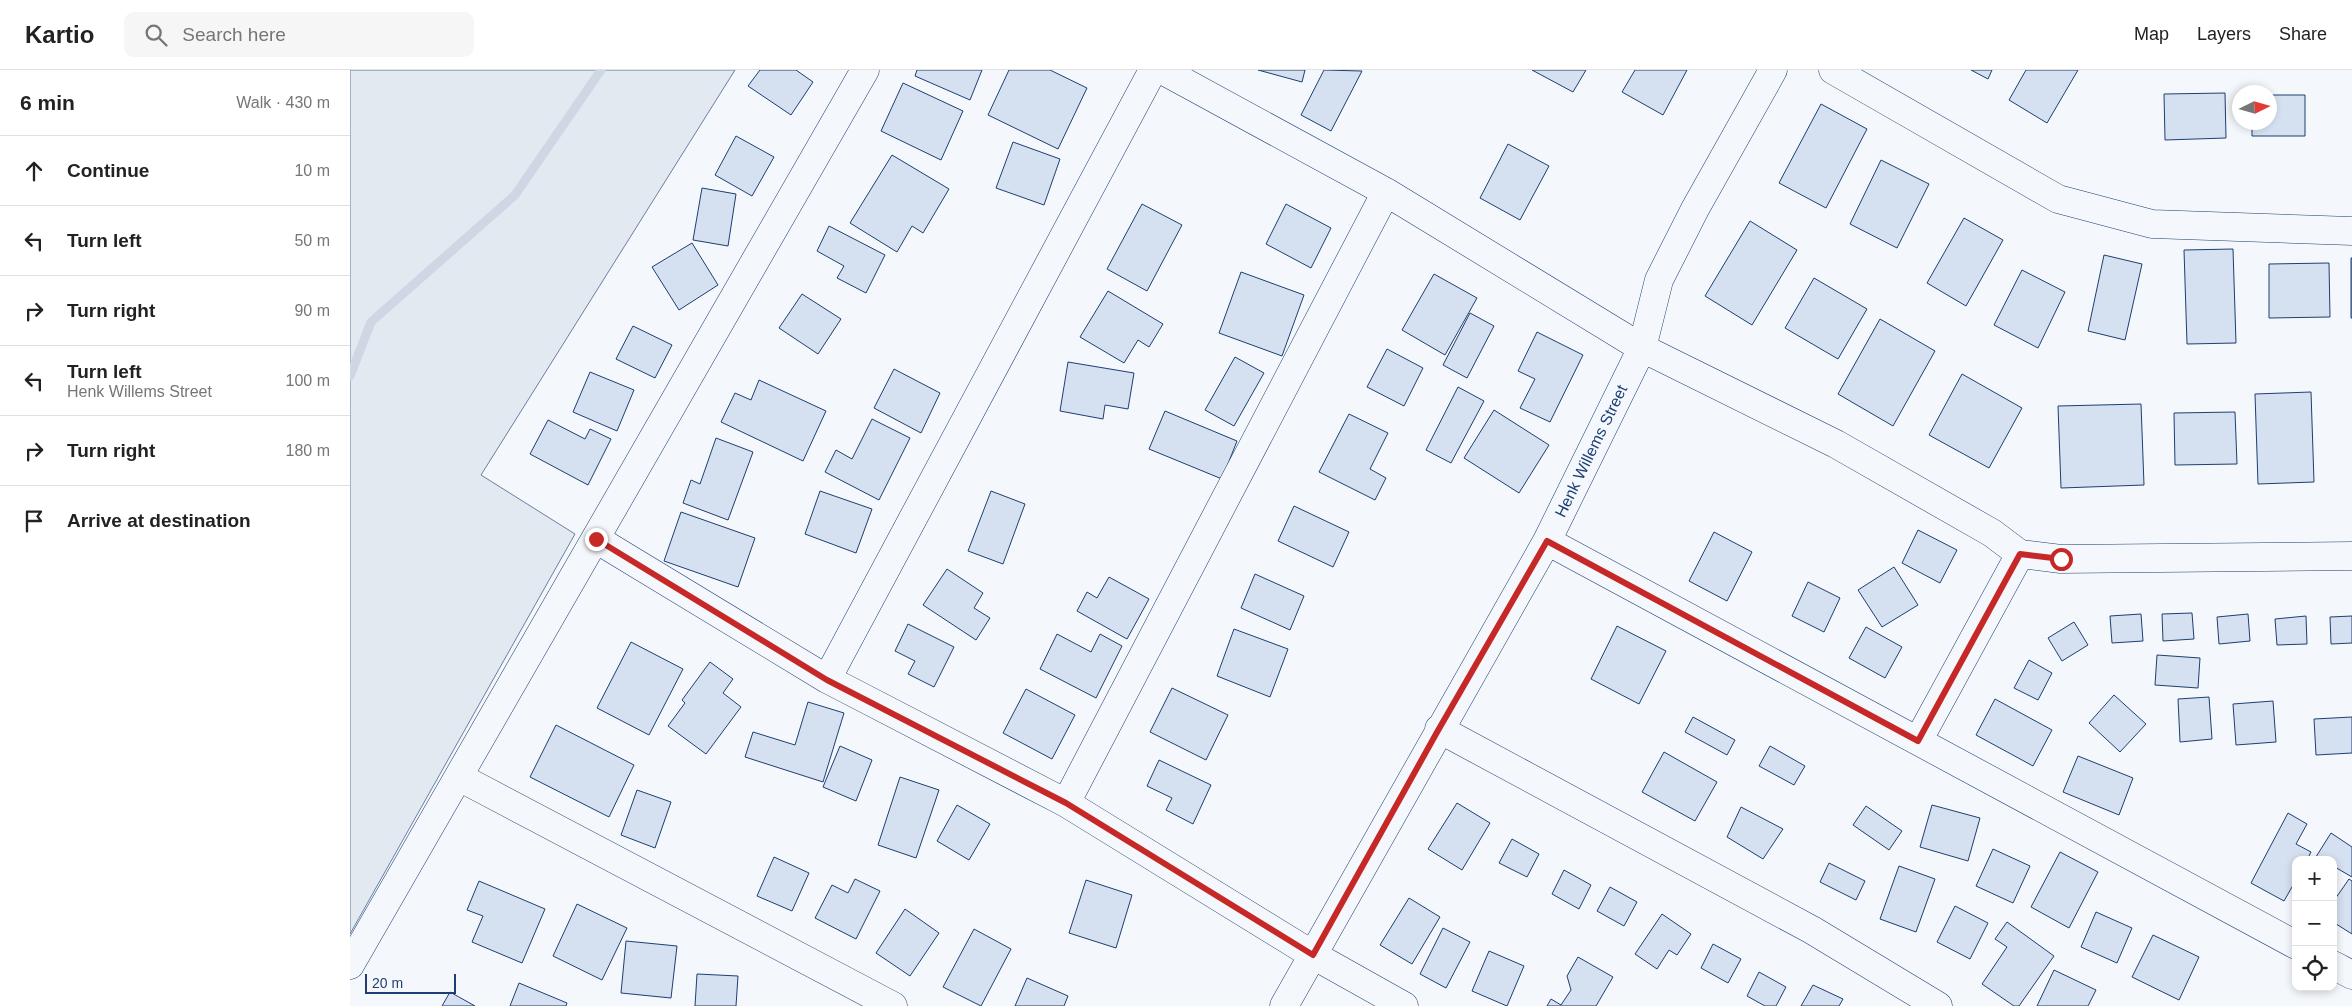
<!DOCTYPE html>
<html lang="en">
<head>
<meta charset="utf-8">
<style>
  body { margin:0; font-family:Arial,sans-serif; background:#f6f6f6; color:#222 }
  .controls { position:absolute; right:15px; bottom:15px; display:grid; overflow:hidden; border-radius:10px; box-shadow:0 2px 8px #0003 }
  .controls button { width:45px; height:45px; display:grid; place-items:center; padding:0; border:0; border-bottom:1px solid #e0e0e0; background:#fff; color:#222; font:25px sans-serif }
  .compass { position:absolute; left:1882px; top:15px; width:45px; height:45px; border-radius:50%; background:#fff; box-shadow:0 2px 8px #0003; rotate:85deg }
  .scale { position:absolute; left:15px; bottom:12px; width:91px; box-sizing:border-box; padding-left:5px; border:2px solid #1d3f73; border-top:0; font-size:14px; line-height:18px; white-space:nowrap; color:#1d3f73; -webkit-text-stroke:4px #f4f7fb; paint-order:stroke }
  .stop { position:absolute; width:15px; height:15px; margin:-11px; border:4px solid #c62828; border-radius:50%; background:#fff }
  .stop.end { background:#c62828; border-color:#fff; box-shadow:0 1px 5px #0008 }
  .list { margin:0; padding:0; list-style:none }
  h2 { display:flex; justify-content:space-between; align-items:center; height:65px; margin:0; padding:0 20px; font-size:21px }
  h2 small { font-size:16px; font-weight:400; color:#767676 }
  .list li { display:grid; grid-template-columns:32px 1fr auto; gap:15px; align-items:center; box-sizing:border-box; height:70px; padding:0 20px; border-top:1px solid #e0e0e0 }
  .list b { display:block; font-size:19px; white-space:nowrap }
  .list p { margin:0; font-size:16px; white-space:nowrap; color:#767676 }
  .list em { font-size:16px; font-style:normal; color:#767676 }
  .icon { flex:none; width:28px; height:28px; fill:none; stroke:currentColor; stroke-width:2; stroke-linecap:round; stroke-linejoin:round }
  .map { position:relative; flex:none; width:2002px; height:936px; overflow:hidden }
  header { display:flex; align-items:center; gap:30px; box-sizing:border-box; height:70px; padding:0 25px; background:#fff; border-bottom:1px solid #e0e0e0 }
  header strong { font-size:24px }
  nav { display:flex; gap:28px; margin-inline-start:auto; font-size:18px }
  .search { width:350px; height:45px; background:#f6f6f6; display:flex; align-items:center; gap:12px; box-sizing:border-box; padding:0 18px; border-radius:10px; color:#767676; font-size:19px }
  main { display:flex }
  aside { flex:1; background:#fff }
  .map>svg:first-child { display:block }
  .green { fill:#e3e9f0; stroke:#687fa3 }
  .lines { fill:none; stroke-linecap:round; stroke-linejoin:round }
  .stream { stroke:#cfd7e4; stroke-width:9 }
  .building { fill:#d5e0f0; stroke:#1d3f73 }
  .minor-casing { stroke:#1d3f73; stroke-width:29 }
  .minor { stroke:#f4f7fb; stroke-width:28 }
  .route { stroke:#c62828; stroke-width:6 }
  .labels { text-anchor:middle; dominant-baseline:central; stroke-width:4; stroke-linejoin:round; paint-order:stroke }
  .street-label { font-size:16px; fill:#1d3f73; stroke:#f4f7fb }
</style>
</head>
<body>
<header>
<strong>Kartio</strong>
<div class="search"><svg class="icon" aria-label="search" viewBox="0 0 24 24"><circle cx="10" cy="10" r="6"/><path d="M15 15l6 6"/></svg>Search here</div>
<nav><a>Map</a><a>Layers</a><a>Share</a></nav>
</header>
<main>
<aside>
<h2>6 min<small>Walk · 430 m</small></h2>
<ul class="list">
<li><svg class="icon" aria-label="ahead" viewBox="0 0 24 24"><path d="M12 20V5M6 11l6-6 6 6"/></svg><div><b>Continue</b></div><em>10 m</em></li>
<li><svg class="icon" aria-label="left" viewBox="0 0 24 24"><path d="M17 20v-9H6M10 6l-5 5 5 5"/></svg><div><b>Turn left</b></div><em>50 m</em></li>
<li><svg class="icon" aria-label="right" viewBox="0 0 24 24"><path d="M7 20v-9h11M14 6l5 5-5 5"/></svg><div><b>Turn right</b></div><em>90 m</em></li>
<li><svg class="icon" aria-label="left" viewBox="0 0 24 24"><path d="M17 20v-9H6M10 6l-5 5 5 5"/></svg><div><b>Turn left</b><p>Henk Willems Street</p></div><em>100 m</em></li>
<li><svg class="icon" aria-label="right" viewBox="0 0 24 24"><path d="M7 20v-9h11M14 6l5 5-5 5"/></svg><div><b>Turn right</b></div><em>180 m</em></li>
<li><svg class="icon" aria-label="arrive" viewBox="0 0 24 24"><path d="M6 21V4h12l-3 4 3 4H6"/></svg><div><b>Arrive at destination</b></div></li>
</ul>
</aside>
<div class="map">
<svg width="2002" height="936" viewBox="0 0 2002 936">
  <rect width="100%" height="100%" fill="#f4f7fb"/>
  <!-- green -->
  <path class="green" d="M0,0H385L131,405L225,464L0,864Z"/>
  <g class="lines">
    <!-- stream -->
    <path class="stream" d="M0,306L21,252L165,125L251,0"/>
  </g>
  <!-- building -->
  <path class="building" d="M410,0H446L463,12L441,45L398,16Z
    M567,0H632L620,30L565,6Z
    M659,0H700L737,18L708,79L638,45Z
    M908,0H955L952,12Z
    M974,0L1012,1L981,61L951,45Z
    M1182,0H1236L1223,22Z
    M1285,0H1337L1313,45L1272,22Z
    M1621,0H1642L1638,9Z
    M1676,0H1728L1697,53L1659,30Z
    M553,13L613,41L591,90L531,61Z
    M1875,23L1876,68L1815,70L1814,24Z
    M1920,25H1955V66H1902V52H1920Z
    M1471,34L1517,59L1476,138L1429,113Z
    M386,66L424,87L402,126L365,105Z
    M663,72L710,89L694,135L646,118Z
    M1158,74L1199,96L1170,150L1130,128Z
    M542,85L599,119L573,163L562,156L547,182L500,153Z
    M1531,90L1579,114L1547,178L1500,154Z
    M352,118L386,124L378,176L343,170Z
    M792,134L832,155L797,221L757,199Z
    M936,134L981,158L961,198L916,174Z
    M1614,148L1653,170L1616,236L1577,213Z
    M1400,151L1447,180L1402,255L1355,226Z
    M479,156L535,185L516,223L487,208L494,196L467,181Z
    M342,173L368,215L329,240L302,197Z
    M1883,179L1886,273L1837,274L1834,180Z
    M1754,185L1792,194L1775,270L1738,261Z
    M2001,188H2002V248H2001Z
    M1979,193L1980,247L1919,248V194Z
    M1672,200L1715,222L1688,278L1644,255Z
    M891,202L954,225L932,286L869,263Z
    M1084,204L1127,228L1095,285L1052,260Z
    M1464,208L1517,239L1488,289L1435,258Z
    M758,221L813,254L799,277L788,270L774,293L730,267Z
    M452,224L491,249L468,284L429,258Z
    M1120,243L1144,256L1117,308L1093,295Z
    M1530,249L1585,281L1543,356L1488,324Z
    M283,256L322,275L305,308L266,289Z
    M1187,262L1233,285L1200,352L1170,338L1185,309L1168,301Z
    M1037,279L1073,298L1054,336L1017,317Z
    M885,287L914,303L884,356L855,340Z
    M718,292L784,303L778,339L755,335L753,349L710,341Z
    M544,299L590,323L571,363L524,338Z
    M240,302L284,320L267,361L223,342Z
    M1612,304L1672,338L1639,398L1579,365Z
    M409,310L476,341L453,391L371,352L385,323L401,330Z
    M1108,317L1134,331L1101,393L1076,380Z
    M1961,322L1964,412L1908,414L1905,324Z
    M1791,334L1794,415L1711,418L1708,336Z
    M1144,340L1199,375L1169,423L1114,388Z
    M815,341L887,371L872,409L799,379Z
    M1885,342L1887,394L1825,395L1824,343Z
    M999,344L1038,363L1020,399L1036,408L1025,430L969,402Z
    M522,349L560,368L529,430L475,402L486,380L502,389Z
    M198,350L235,369L240,359L261,369L238,415L180,384Z
    M366,368L403,382L378,450L333,433L341,410L350,414Z
    M470,421L522,439L506,483L455,464Z
    M641,421L675,434L653,494L618,481Z
    M944,436L999,462L983,497L928,471Z
    M331,442L405,468L388,517L314,491Z
    M1568,460L1607,480L1590,513L1552,493Z
    M1364,462L1402,482L1377,531L1339,511Z
    M1544,497L1568,535L1532,557L1508,520Z
    M597,499L633,523L624,538L640,548L626,570L573,535Z
    M905,504L954,526L940,560L891,538Z
    M759,507L799,529L777,569L727,541L737,522L747,528Z
    M1458,512L1490,528L1474,562L1442,546Z
    M1842,543L1844,569L1813,571L1812,544Z
    M1791,544L1793,571L1762,573L1760,546Z
    M1898,544L1900,571L1869,574L1867,547Z
    M1956,546L1957,574L1927,575L1925,549Z
    M2002,546V573L1981,574L1980,547Z
    M1724,552L1738,575L1712,591L1698,568Z
    M558,554L604,577L584,617L558,604L565,591L545,581Z
    M1267,556L1316,581L1289,634L1241,609Z
    M1516,557L1552,577L1535,608L1499,588Z
    M884,559L938,579L920,627L867,606Z
    M707,564L741,582L750,564L772,576L746,628L690,599Z
    M281,572L333,599L299,665L247,638Z
    M1807,585L1850,588L1848,618L1805,615Z
    M1679,590L1702,603L1688,630L1664,618Z
    M360,592L383,609L373,623L391,637L356,684L318,656L335,633L332,630Z
    M822,618L878,645L856,690L800,662Z
    M676,619L725,645L702,689L653,663Z
    M1764,625L1796,654L1770,682L1739,653Z
    M1859,627L1862,669L1830,672L1828,629Z
    M1645,629L1702,660L1683,696L1626,665Z
    M1923,631L1926,672L1886,675L1883,634Z
    M458,632L494,643L473,712L395,687L403,662L445,675Z
    M1343,647L1385,670L1377,685L1335,662Z
    M2002,647V683L1966,685L1964,649Z
    M206,655L284,695L259,747L180,707Z
    M490,676L522,690L506,731L473,717Z
    M1420,676L1455,696L1444,715L1409,696Z
    M1314,682L1367,712L1345,751L1292,722Z
    M1728,686L1783,708L1769,745L1713,722Z
    M809,690L861,715L843,754L816,740L822,728L797,716Z
    M550,707L589,720L566,788L528,775Z
    M287,720L321,732L305,778L271,765Z
    M1107,733L1140,753L1112,800L1078,779Z
    M607,735L640,754L619,790L587,771Z
    M1582,735L1630,748L1618,791L1570,777Z
    M1516,736L1552,761L1539,780L1503,755Z
    M1391,737L1433,759L1413,789L1377,767Z
    M1938,743L1957,754L1946,774L1961,782L1957,790H1946V810L1934,831L1901,813Z
    M1981,763L2002,777V807L1983,796V790H1964Z
    M1162,769L1189,784L1177,807L1149,793Z
    M1643,779L1680,796L1663,833L1626,816Z
    M1710,782L1748,802L1719,858L1681,837Z
    M424,787L459,803L442,841L407,826Z
    M1479,793L1515,811L1506,830L1470,812Z
    M1549,796L1585,809L1566,862L1530,849Z
    M1214,800L1241,815L1229,839L1202,824Z
    M505,809L530,821L506,869L465,848L482,815L498,823Z
    M1999,809L2002,811V864L1983,852V832Z
    M736,810L782,825L766,878L719,863Z
    M129,811L195,839L172,893L122,872L133,846L117,840Z
    M1260,817L1287,832L1274,856L1247,841Z
    M1059,828L1090,847L1062,894L1030,875Z
    M227,834L277,858L252,910L203,886Z
    M1605,836L1638,853L1620,889L1587,872Z
    M555,839L589,863L560,906L526,883Z
    M1746,842L1782,858L1767,893L1731,877Z
    M1312,844L1341,864L1327,885L1319,880L1307,899L1285,884Z
    M1657,852L1704,886L1669,936H1664L1632,914L1657,877L1645,869Z
    M1093,858L1120,872L1096,918L1070,904Z
    M624,859L661,879L631,936L593,917Z
    M1803,865L1849,887L1829,930L1782,907Z
    M276,871L327,876L321,928L271,923Z
    M1363,874L1391,889L1378,913L1351,898Z
    M1139,881L1174,896L1157,936L1122,921Z
    M1228,887L1263,907L1246,936H1197L1201,929L1211,935L1221,920L1217,906Z
    M1704,900L1746,920L1738,936H1687Z
    M1409,902L1436,917L1426,936H1415L1397,926Z
    M347,904L388,906L386,936H345Z
    M677,908L718,926L714,936H665Z
    M169,913L217,933L216,936H160Z
    M1463,915L1493,929L1489,936H1451Z
    M100,922L125,936H92Z"/>
  <g class="lines">
    <defs>
      <path id="minor" d="M812,0L1036,122L1292,278L1486,374L1642,463L1670,484L1711,489L2002,486
        M1483,0L1708,129L1802,154L2002,161
        M246,469L477,609L716,733L963,885L1054,936
        M1197,471L1946,875
        M477,609L803,0
        M1089,659L1462,860L1588,936
        M1568,671L1670,484
        M109,707L543,936
        M716,733L1036,122
        M0,895L515,0
        M1983,895L2002,905
        M934,936L1197,471L1292,278L1309,210L1345,139L1423,0"/>
    </defs>
    <!-- minor casing -->
    <use href="#minor" class="minor-casing"/>
    <!-- minor -->
    <use href="#minor" class="minor"/>
  </g>
  <g class="lines">
    <!-- route -->
    <path class="route" d="M246,469L477,610L716,733L963,885L1086,664L1197,471L1568,671L1670,484L1711,489"/>
  </g>
  <g class="labels">
    <!-- street labels -->
    <g class="street-label">
      <text transform="translate(1241 381) rotate(-64)">Henk Willems Street</text>
    </g>
  </g>
</svg>
<div class="controls">
<button>+</button>
<button>−</button>
<button><svg class="icon" aria-label="locate" viewBox="0 0 24 24"><circle cx="12" cy="12" r="6"/><path d="M12 2v4M12 18v4M2 12h4M18 12h4"/></svg></button>
</div>
<svg class="compass" viewBox="-18 -18 36 36"><path d="M0-13l5 13h-10z" fill="#e53935"/><path d="M0 13l5-13h-10z" fill="#767676"/></svg>
<div class="scale">20 m</div>
<div class="stop" style="left:1711px;top:489px"></div>
<div class="stop end" style="left:246px;top:469px"></div>
</div>
</main>
</body>
</html>
